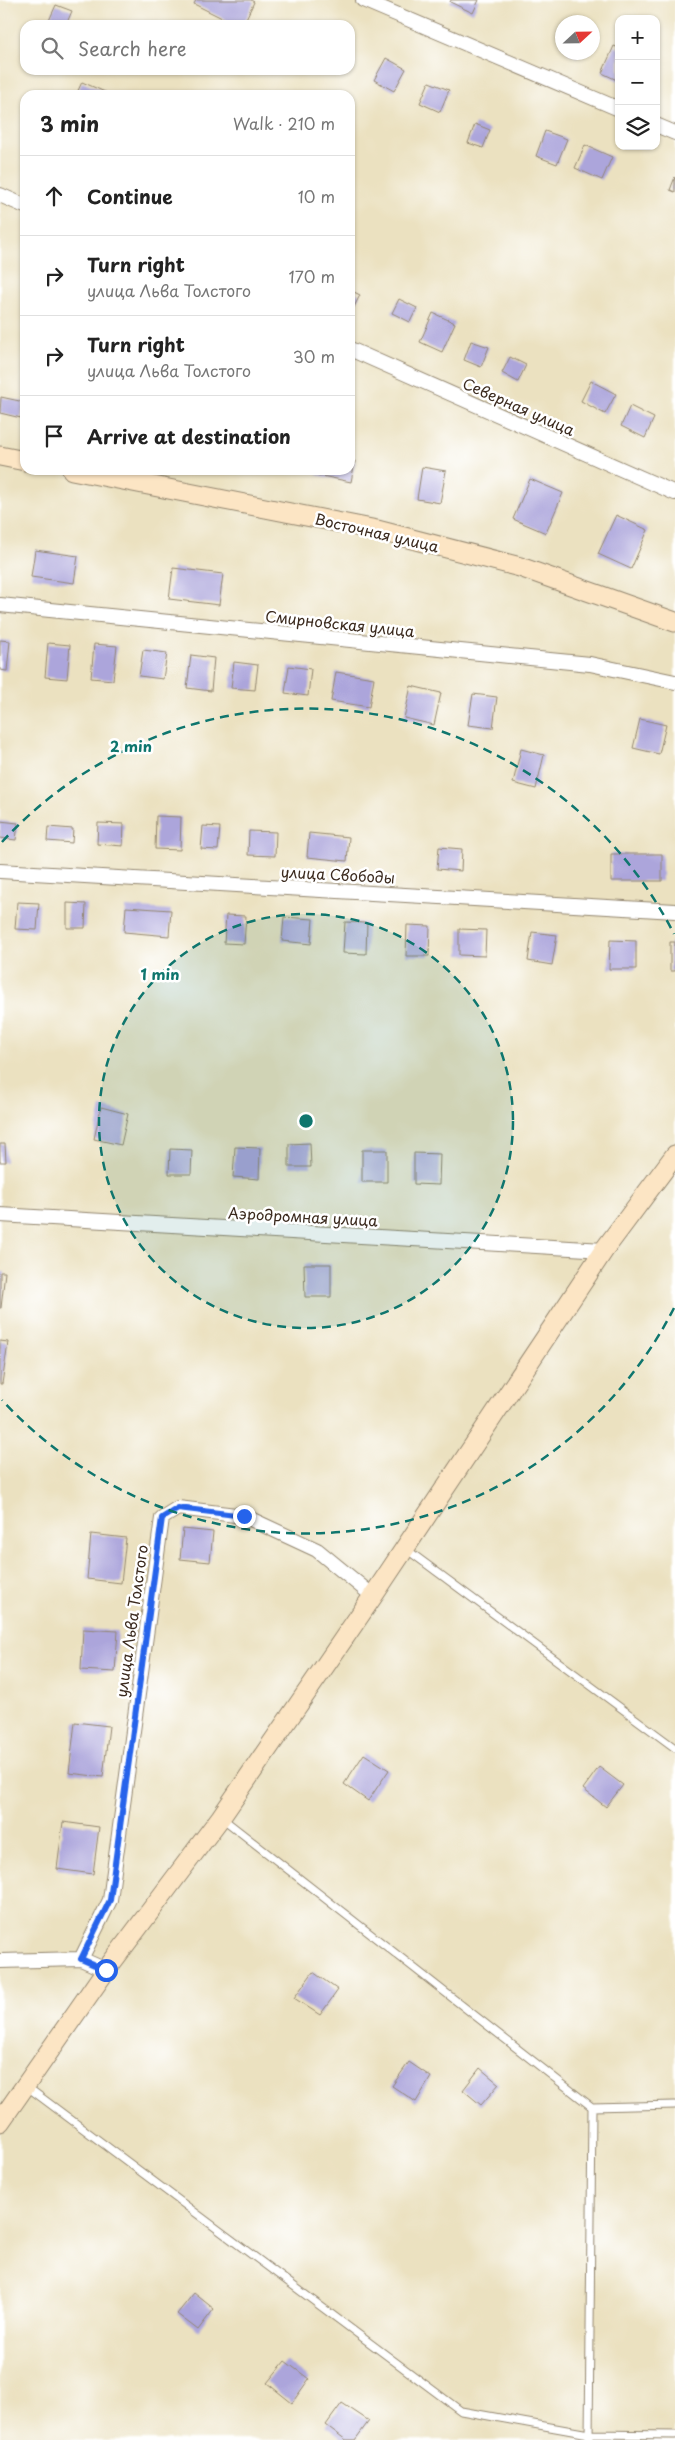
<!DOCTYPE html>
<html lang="en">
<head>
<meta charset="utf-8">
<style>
  body { margin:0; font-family:"Playpen Sans",sans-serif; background:#f6f6f6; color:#222 }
  .controls { position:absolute; right:15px; top:15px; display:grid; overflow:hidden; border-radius:10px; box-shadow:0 1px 4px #0004 }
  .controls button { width:45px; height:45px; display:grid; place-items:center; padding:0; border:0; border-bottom:1px solid #e0e0e0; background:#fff; color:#222; font:25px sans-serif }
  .compass { position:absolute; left:555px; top:15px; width:45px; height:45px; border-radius:50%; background:#fff; box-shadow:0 1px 4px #0004; rotate:68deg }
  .stop { position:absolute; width:15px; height:15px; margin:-11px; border:4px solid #2563eb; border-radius:50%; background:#fff }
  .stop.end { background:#2563eb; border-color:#fff; box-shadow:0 1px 5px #0008 }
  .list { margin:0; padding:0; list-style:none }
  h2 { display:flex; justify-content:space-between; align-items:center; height:65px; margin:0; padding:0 20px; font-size:21px }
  h2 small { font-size:16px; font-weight:400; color:#767676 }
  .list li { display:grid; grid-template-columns:32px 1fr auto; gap:15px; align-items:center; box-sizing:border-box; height:80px; padding:0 20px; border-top:1px solid #e0e0e0 }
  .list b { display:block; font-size:19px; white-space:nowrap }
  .list p { margin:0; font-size:16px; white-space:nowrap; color:#767676 }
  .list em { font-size:16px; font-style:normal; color:#767676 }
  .icon { flex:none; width:28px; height:28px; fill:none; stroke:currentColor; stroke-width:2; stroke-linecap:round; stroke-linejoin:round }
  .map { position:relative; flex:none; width:675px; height:2440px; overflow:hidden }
  .search { position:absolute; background:#fff; box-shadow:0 1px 4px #0004; left:20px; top:20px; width:335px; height:55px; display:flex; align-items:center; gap:12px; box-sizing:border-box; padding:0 18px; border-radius:15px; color:#767676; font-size:19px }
  .panel { position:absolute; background:#fff; box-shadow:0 1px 4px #0004; left:20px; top:90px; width:335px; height:385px; border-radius:15px }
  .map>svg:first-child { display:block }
  .building { fill:#aca5db }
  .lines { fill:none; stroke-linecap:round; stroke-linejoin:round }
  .lane-casing { stroke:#93866f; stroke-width:9 }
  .street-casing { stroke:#93866f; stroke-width:16 }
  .secondary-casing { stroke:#93866f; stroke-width:21 }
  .lane { stroke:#fff; stroke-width:7 }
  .street { stroke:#fff; stroke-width:14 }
  .secondary { stroke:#fce5c4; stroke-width:19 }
  .route { stroke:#2563eb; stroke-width:6 }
  .ring { fill:none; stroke:#0f766e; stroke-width:2.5; stroke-dasharray:9 6 }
  .labels { text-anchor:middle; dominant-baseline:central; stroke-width:5; stroke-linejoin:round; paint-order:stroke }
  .street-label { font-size:15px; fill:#3b2a1e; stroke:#fff }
  .centre { fill:#0f766e; stroke:#fff; stroke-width:2.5 }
  .ring-label { font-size:15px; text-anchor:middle; font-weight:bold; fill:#0f766e; stroke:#fff; stroke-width:5; stroke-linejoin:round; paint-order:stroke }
</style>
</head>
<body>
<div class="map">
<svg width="675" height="2440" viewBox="0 0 675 2440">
  <rect width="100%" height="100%" fill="#fff"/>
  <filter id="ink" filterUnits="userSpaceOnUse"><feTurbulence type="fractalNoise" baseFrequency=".02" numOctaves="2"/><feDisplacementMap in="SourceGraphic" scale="10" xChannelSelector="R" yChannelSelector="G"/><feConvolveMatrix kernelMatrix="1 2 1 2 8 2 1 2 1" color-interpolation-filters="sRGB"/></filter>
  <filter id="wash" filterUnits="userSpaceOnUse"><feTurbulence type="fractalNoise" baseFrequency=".0096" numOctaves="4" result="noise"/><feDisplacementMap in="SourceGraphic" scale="20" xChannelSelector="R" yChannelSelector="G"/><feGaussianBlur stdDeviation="1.12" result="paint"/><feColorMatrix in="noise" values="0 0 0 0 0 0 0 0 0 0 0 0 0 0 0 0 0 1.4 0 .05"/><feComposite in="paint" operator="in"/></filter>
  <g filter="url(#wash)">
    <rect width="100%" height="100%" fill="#ebe1c0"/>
    <g id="blocks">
      <!-- building -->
      <path class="building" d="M196,0H251L254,2L243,25H236L194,4Z
        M451,0H479L473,13L450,2Z
        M56,5L72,11L66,25H47Z
        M614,46L619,48V81L602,73Z
        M567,52H579L577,57Z
        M386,58L406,69L394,91L374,80Z
        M82,82L112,95H76Z
        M429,82L449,90L440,112L420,103Z
        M475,124L490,130L483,148L468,143Z
        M545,131L567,139L557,164L536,156Z
        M585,145L612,157L602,180L575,168Z
        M675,177V192L670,190Z
        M350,290L360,295L351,313H350Z
        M399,299L417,308L410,322L392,313Z
        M433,313L455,323L442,352L420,342Z
        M471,341L489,347L481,367L464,360Z
        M510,357L526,365L518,382L502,373Z
        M591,381L616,394L605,414L581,401Z
        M1,397L24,402L21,418L0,413Z
        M630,406L654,418L645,438L621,426Z
        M350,460L355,461L351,482L317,475L318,470H350Z
        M422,467L446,471L440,503L417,499Z
        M530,479L563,493L546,533L513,519Z
        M616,515L648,530L631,569L598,554Z
        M35,550L78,556L74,583L31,577Z
        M173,568L223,574L219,605L169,599Z
        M0,640L10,641L7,671L0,670Z
        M48,643L70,645L67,679L45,677Z
        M94,644L117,646L113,680L91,678Z
        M143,650L167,653L163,679L139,676Z
        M191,655L214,658L211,691L187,688Z
        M234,662L258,665L255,690L231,688Z
        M289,666L311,669L308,696L285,693Z
        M336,672L374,678L369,707L331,701Z
        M411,686L441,693L434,725L404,718Z
        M473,694L497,697L493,728L468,725Z
        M640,719L666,725L659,754L633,748Z
        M521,749L544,755L536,789L513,783Z
        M156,816L181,817L180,850L155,849Z
        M0,821L18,823L16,840L0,838Z
        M98,823L124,824L123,846L97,844Z
        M203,826L220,827L218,850L201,849Z
        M48,827L73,829L72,843L47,841Z
        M249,831L276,832L275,856L248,855Z
        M309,833L349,837L347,861L307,857Z
        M439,847L462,849L461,871L437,869Z
        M611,854H662V881H611Z
        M17,902L39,903L37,930L15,929Z
        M67,903L86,904L85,928H67Z
        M126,907L171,910L169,936L124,932Z
        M226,915L246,916L244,944L224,943Z
        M284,917L313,919L311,944L282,941Z
        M345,922L367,923L366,954L343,953Z
        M407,925L430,926L429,956H406Z
        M459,929L486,930L485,956L459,955Z
        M532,932L557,935L552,965L528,961Z
        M610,940L636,941V969H609Z
        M670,942H675V971H670Z
        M101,1107L128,1114L121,1145L94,1139Z
        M310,1143L311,1167H289V1144Z
        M0,1144H5L6,1162H0Z
        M235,1147L260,1148L259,1179L233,1177Z
        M170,1149L192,1150L191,1174H169Z
        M362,1150H387V1182H362Z
        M414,1153L440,1154L439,1185L414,1184Z
        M304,1264H331V1297H305Z
        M0,1272H5L1,1308H0Z
        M0,1341L8,1342L2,1384H0Z
        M183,1529L213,1532L210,1562L180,1559Z
        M91,1534L126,1538L121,1583L87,1579Z
        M83,1629L118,1631L115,1672L81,1670Z
        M75,1722L109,1726L103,1777L69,1773Z
        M364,1754L389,1770L368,1801L344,1784Z
        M599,1767L623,1785L606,1807L583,1789Z
        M63,1822L99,1827L93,1874L57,1869Z
        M313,1972L338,1990L320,2015L294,1998Z
        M409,2062L431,2077L416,2102L392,2086Z
        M480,2068L499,2084L481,2105L463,2090Z
        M194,2293L214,2309L198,2330L177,2314Z
        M285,2361L309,2379L292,2403L267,2383Z
        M342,2403L369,2421L355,2440H346L326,2425Z"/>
    </g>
  </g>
  <g filter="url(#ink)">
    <use href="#blocks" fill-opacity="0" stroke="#93866f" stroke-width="1"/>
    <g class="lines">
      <defs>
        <path id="lane" d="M406,1549L675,1748
          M222,1818L592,2107L675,2105
          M26,2086L461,2411L589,2434L675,2435
          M589,2440L592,2107"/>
        <path id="street" d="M363,0L619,109
          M656,125L675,133
          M0,195L25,206
          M350,349L675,493
          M0,605L590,664L675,682
          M0,871L675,911
          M0,1215L604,1250
          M81,1959L110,1900L162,1518L178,1508L244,1516L317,1550L373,1596
          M0,1961L81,1959L106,1970"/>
        <path id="secondary" d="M0,456L25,461
          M72,470L377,530L520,567L675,622
          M0,2122L106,1970L221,1817L373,1596L604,1250L675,1155"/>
      </defs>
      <!-- lane casing -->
      <use href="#lane" class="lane-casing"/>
      <!-- street casing -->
      <use href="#street" class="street-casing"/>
      <!-- secondary casing -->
      <use href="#secondary" class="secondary-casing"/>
      <!-- lane -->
      <use href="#lane" class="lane"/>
      <!-- street -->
      <use href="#street" class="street"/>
      <!-- secondary -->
      <use href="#secondary" class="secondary"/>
    </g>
  </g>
  <g class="lines" filter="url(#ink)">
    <!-- route -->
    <path class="route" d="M106,1970L81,1959L110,1900L162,1518L178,1508L244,1516"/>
  </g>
  <!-- distance rings -->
  <circle cx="306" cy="1121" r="207" fill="#0f766e" fill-opacity=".12"/>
  <g class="ring">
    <circle cx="306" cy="1121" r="207"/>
    <path d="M674 1308A413 413 0 0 1 2 1400M2 842A413 413 0 0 1 674 934"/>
  </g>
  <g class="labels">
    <!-- street labels -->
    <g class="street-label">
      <text transform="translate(519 406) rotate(24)">Северная улица</text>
      <text transform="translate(377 532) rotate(13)">Восточная улица</text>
      <text transform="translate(340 623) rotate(6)">Смирновская улица</text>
      <text transform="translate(338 874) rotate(3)">улица Свободы</text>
      <text transform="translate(303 1216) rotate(3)">Аэродромная улица</text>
      <text transform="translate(131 1621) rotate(-82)">улица Льва Толстого</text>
    </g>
  </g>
  <circle cx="306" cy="1121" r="8" class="centre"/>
  <g class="ring-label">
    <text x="131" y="752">2 min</text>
    <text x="160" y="980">1 min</text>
  </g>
</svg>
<div class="controls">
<button>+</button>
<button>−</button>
<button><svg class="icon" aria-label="layers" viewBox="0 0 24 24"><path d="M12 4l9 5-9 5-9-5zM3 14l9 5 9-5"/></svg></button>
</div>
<svg class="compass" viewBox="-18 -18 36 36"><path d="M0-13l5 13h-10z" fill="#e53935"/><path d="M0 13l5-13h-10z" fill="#767676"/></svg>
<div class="stop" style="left:106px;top:1970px"></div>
<div class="stop end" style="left:244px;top:1516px"></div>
<div class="search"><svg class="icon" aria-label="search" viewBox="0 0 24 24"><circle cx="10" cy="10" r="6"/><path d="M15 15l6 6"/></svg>Search here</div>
<section class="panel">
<h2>3 min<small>Walk · 210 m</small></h2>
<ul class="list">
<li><svg class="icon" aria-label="ahead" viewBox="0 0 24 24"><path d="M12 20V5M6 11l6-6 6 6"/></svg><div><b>Continue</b></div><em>10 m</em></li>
<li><svg class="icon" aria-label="right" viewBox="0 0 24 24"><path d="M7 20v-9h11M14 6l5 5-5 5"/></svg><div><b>Turn right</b><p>улица Льва Толстого</p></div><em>170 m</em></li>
<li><svg class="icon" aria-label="right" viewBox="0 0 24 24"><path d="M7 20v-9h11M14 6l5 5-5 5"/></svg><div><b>Turn right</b><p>улица Льва Толстого</p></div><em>30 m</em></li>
<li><svg class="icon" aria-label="arrive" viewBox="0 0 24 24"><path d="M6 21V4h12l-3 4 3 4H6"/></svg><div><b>Arrive at destination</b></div></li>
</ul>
</section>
</div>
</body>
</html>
